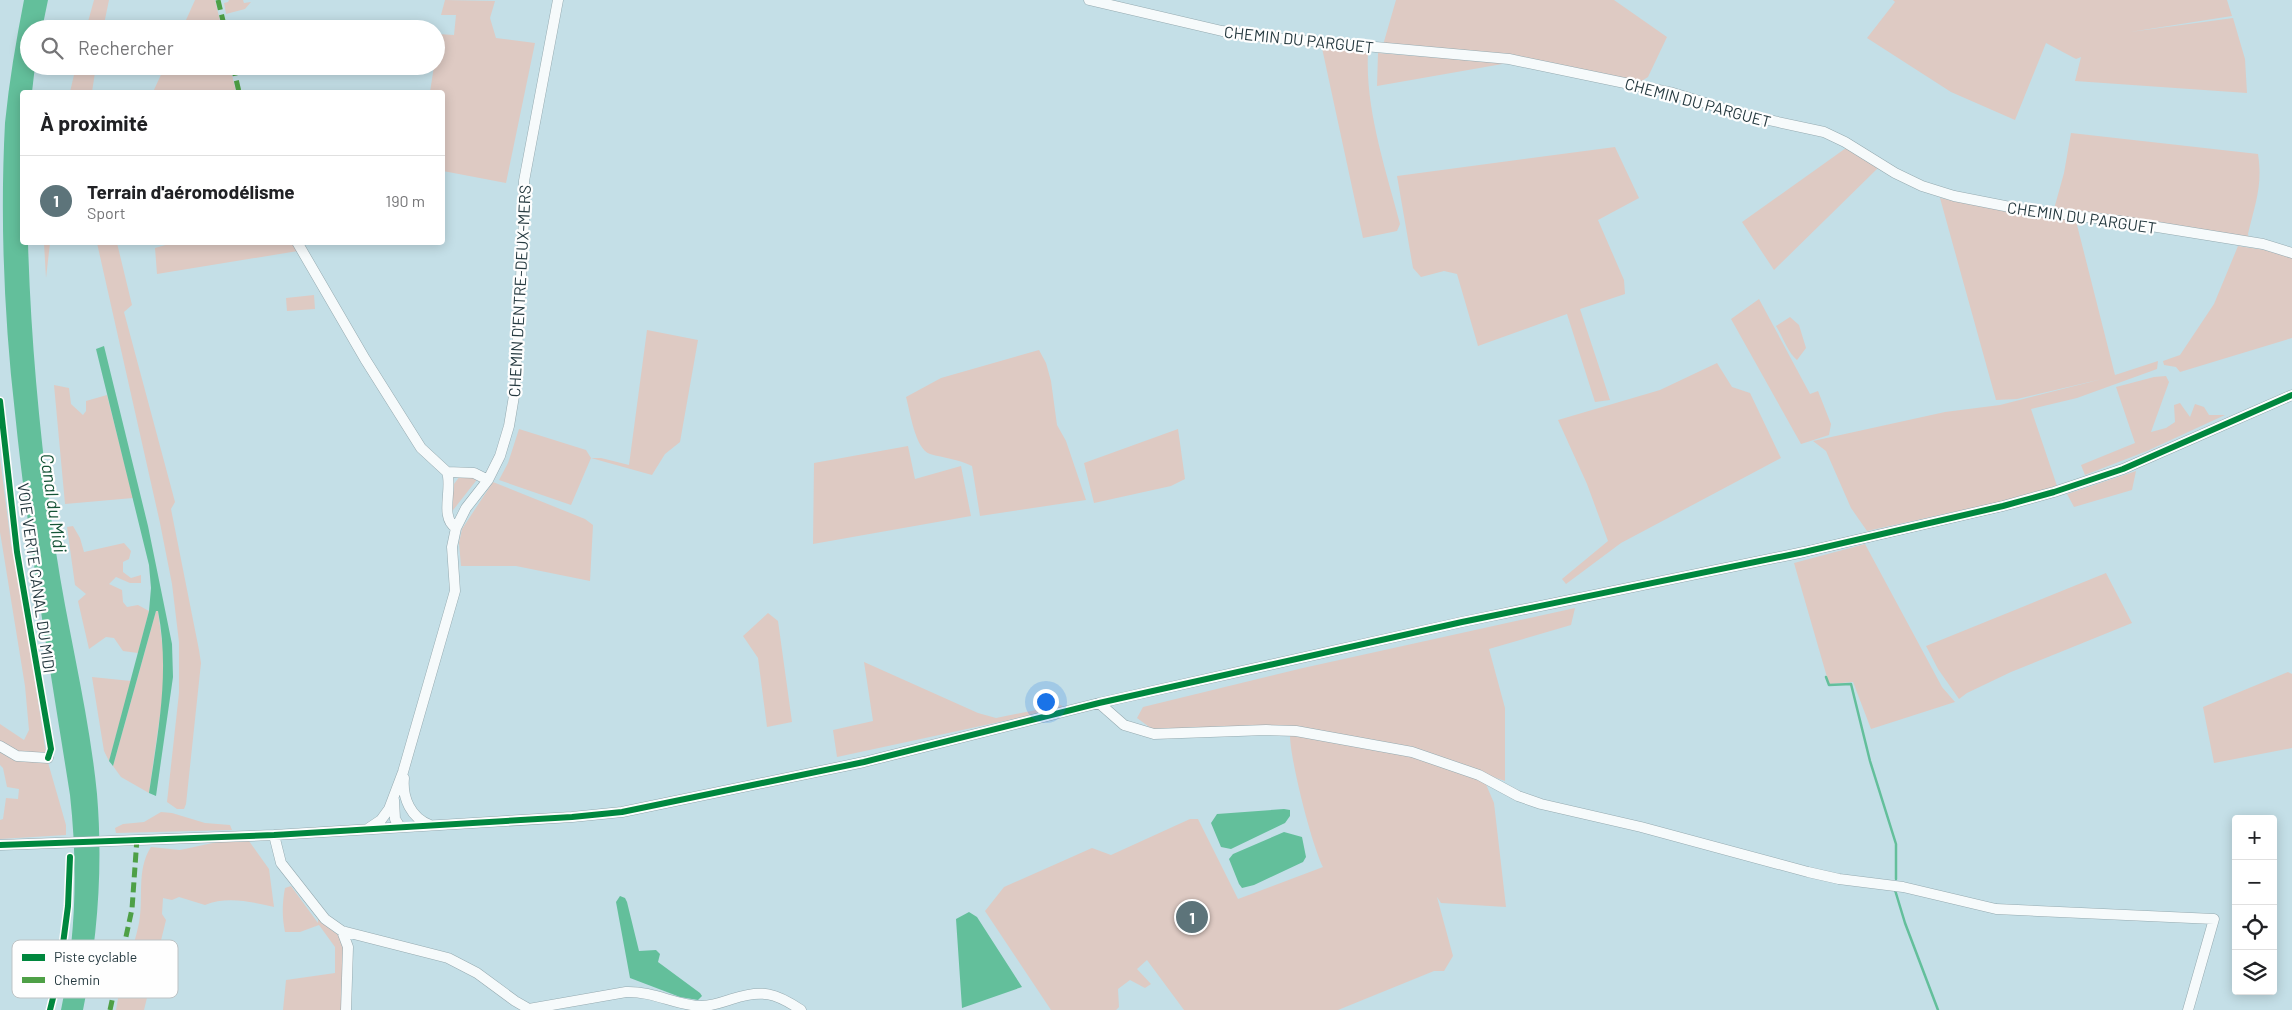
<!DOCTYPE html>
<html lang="fr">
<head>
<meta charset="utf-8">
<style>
  body { margin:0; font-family:Barlow,sans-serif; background:#f2f2f2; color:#202124 }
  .controls { position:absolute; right:15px; bottom:15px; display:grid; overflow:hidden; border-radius:5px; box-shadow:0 2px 12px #0003 }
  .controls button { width:45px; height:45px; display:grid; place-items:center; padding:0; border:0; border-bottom:1px solid #e0e0e0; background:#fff; color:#202124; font:25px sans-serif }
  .you { position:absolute; left:1045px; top:701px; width:18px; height:18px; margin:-12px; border:4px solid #fff; border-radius:50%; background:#1a73e8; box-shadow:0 0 0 8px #1a73e833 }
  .badge { display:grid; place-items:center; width:32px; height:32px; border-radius:50%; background:#5d747a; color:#fff; font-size:16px; font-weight:700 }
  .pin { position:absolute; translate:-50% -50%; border:2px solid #fff; box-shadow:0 1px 5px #0006 }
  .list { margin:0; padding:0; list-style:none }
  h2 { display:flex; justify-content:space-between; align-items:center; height:65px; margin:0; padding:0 20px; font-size:21px }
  h2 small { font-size:16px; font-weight:400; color:#757577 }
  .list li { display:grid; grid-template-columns:32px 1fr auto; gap:15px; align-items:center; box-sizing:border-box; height:90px; padding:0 20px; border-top:1px solid #e0e0e0 }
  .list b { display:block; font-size:19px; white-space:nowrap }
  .list p { margin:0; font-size:16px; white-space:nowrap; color:#757577 }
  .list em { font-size:16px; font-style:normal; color:#757577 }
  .icon { flex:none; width:28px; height:28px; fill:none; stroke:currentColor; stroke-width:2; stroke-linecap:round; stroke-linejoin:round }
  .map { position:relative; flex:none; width:2292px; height:1010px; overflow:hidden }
  .search { position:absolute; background:#fff; box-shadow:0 2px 12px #0003; left:20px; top:20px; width:425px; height:55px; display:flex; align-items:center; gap:12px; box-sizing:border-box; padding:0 18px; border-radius:28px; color:#757577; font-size:19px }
  .panel { position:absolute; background:#fff; box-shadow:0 2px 12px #0003; left:20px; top:90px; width:425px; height:155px; border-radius:5px }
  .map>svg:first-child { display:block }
  .green { fill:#decac3 }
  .water { fill:#63bf9b }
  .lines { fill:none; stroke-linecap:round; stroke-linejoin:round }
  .stream { stroke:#63bf9b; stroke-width:2.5 }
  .minor-casing { stroke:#95aab0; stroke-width:11 }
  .minor { stroke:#f6fafb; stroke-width:10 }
  .quiet { stroke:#4ea046; stroke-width:5; stroke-dasharray:10 5; stroke-linecap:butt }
  .cycleway-casing { stroke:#fefefe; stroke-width:9 }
  .cycleway { stroke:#00873e; stroke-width:6 }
  .labels { text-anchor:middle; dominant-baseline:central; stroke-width:4.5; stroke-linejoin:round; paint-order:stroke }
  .street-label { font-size:16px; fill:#263a40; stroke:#fefefe }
  .water-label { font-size:18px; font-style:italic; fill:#165437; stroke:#fefefe }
  .key { fill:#fefefe; stroke:#bdc3c5; stroke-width:1 }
  .key-label { font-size:14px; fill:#263a40 }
</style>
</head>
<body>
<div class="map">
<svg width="2292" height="1010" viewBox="0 0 2292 1010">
  <rect width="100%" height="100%" fill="#c4dfe7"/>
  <!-- green -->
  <path class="green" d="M94,0H109L103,29H86Z
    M195,0H215L222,29H182Z
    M229,0H243L244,3L251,2L245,9L226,14L224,3L228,2Z
    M445,0L495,1L490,18L496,38L535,43L506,183L443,171L442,92H430L434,66H436L438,34L454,35L456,15H441Z
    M1396,0H1614L1667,37L1648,77L1640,82L1383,45Z
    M1893,0H2227L2232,16L2130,32L2233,18L2245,59L2247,93L2075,81L2081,57L2076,59L2046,43L2015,120L1951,92L1867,38L1895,2Z
    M1322,48L1368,53C1365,109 1386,170 1400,224L1397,231L1363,238Z
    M1378,53L1508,63L1377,86Z
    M76,66H96L92,92H70Z
    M165,66H230L236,92H153Z
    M2071,133L2258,154C2263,185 2255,204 2248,234L2249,237L2054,209L2064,173Z
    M1615,147L1639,198L1598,220L1624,280L1625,294L1580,309L1610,400L1595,402L1567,314L1478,346L1457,274L1444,271L1421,277L1413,268L1397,176Z
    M1846,148L1878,168L1774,270L1742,222Z
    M1940,198L1994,209L2076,221L2115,375L2158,361L2157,369L2077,398L2031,409L2057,486L2027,496L1867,531L1851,508L1826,451L1813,441L1945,412L2000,405L2102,379L2017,399L1996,400Z
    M176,242H292L298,251L157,274L155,248Z
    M44,243H50L46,278Z
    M97,243H117L132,305L124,312L175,502L171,509L199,650L201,663L186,804L184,809H177L167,802L179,693V642L172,584L160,523Z
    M2238,246L2265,250L2292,258V338L2180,372L2176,367L2164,365L2163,361L2180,355L2214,304Z
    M314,295L315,309L287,311L286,298Z
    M1759,299L1810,394L1818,391L1831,424L1829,435L1801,444L1731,319Z
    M1790,317L1799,325L1806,348L1797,360C1788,353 1783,337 1776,326Z
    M647,330L698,340L680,442L665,454L652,475L591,458L571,505L499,480L508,463L519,429L586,450L591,458H601L629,465Z
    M1039,350L1046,363L1051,381L1057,425L1066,441L1086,500L980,516L972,466C958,459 944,458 930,454C915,449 910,411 906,397L941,378Z
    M1717,363L1732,387L1750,393L1781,458L1621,543L1566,584L1562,579L1608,541L1587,484L1558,420L1660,390Z
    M2166,376L2169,382L2151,432L2166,428L2175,422L2174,405L2180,403L2190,417L2195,404L2204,407L2209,415H2225L2147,451L2085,475L2081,465L2135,443L2116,387L2154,377Z
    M54,385L69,388L71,404L83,415L86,411V401L107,395L133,498L65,504Z
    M1178,429L1185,479L1171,486L1094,503L1084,463Z
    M908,446L915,479L961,466L971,516L813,544L814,463Z
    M0,457L11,544L20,584L47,759L66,825V835L0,839V820L3,819L6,798L18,799L19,789L7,787L3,768L0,765V724L24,740L29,730L25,686L0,532Z
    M2136,471L2132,490L2074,507L2067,494Z
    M460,476L479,477L450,514L454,484Z
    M493,482L585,519L593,525L590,581L516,566H461L459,543L462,529Z
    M73,526L80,538L84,552L124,543L131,551L129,559L123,562V572L131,578L141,575V583H130L116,577L109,584L122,590L123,602L127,607L138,605L149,611L138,653L123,651L114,638L106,637L89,649L78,601L86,594L75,585L67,527Z
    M1865,544L1942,687L1955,702L1871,729L1853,682L1829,684L1794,563Z
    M2106,573L2132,623L2011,672L1967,693L1959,699L1938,669L1926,646Z
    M1575,608L1571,625L1489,649L1505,708V781L1410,749L1294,726L1218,729H1152L1137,718L1143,707L1303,668Z
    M156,611H158L163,650L164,687L149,793L121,777L113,766Z
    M768,613L778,621L792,722L767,727L758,658L743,636Z
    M864,662L978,713L996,718L1061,705L1064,708L837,757L833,730L873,721Z
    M2288,672L2292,674V748L2214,763L2203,707Z
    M92,677L131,681L109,761L104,751Z
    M1290,733L1408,754L1414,758L1452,769L1485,782L1494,803L1506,907L1441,903L1437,897L1453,956L1444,971H1434L1338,1010H1184L1147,960L1137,969L1151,984L1145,988L1130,980L1118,989L1119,1007L1116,1010H1051L985,911L1004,887L1092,848L1111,855L1190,819H1198L1238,899L1323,867C1312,846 1289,756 1290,733Z
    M161,812L172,813L205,823L230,825L232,830L116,833L115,828L123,824L144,822Z
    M249,841L269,869L274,907C252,902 227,896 205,905L179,897L172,900L163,898L162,914L166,920L144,1010H116C120,980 133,953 139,923C144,898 136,870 151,847L180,850L217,842Z
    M291,886L318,923V919L337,934L344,943L343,1010H283L286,980L335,973V947L319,925L300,932H285C282,917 282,904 285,888Z"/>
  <!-- water -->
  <path class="water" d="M24,0H48L42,29H29V66H35L32,92H22V242L28,243C31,346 41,449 56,552C68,632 89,712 97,794C103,866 98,939 83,1010H61C76,939 78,867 70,795C50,668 28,541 15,413C4,317 0,220 5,123C9,82 16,41 24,0Z
    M104,346L148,526L172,644L173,677L156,796L149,793C158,732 170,672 158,611H156L113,766L109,761L149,611L151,588L149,565L96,349Z
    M1284,809L1290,810V816L1285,823L1231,849L1221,847L1211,823L1217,814Z
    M1284,832L1302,837L1306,857L1303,862L1254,885L1242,888L1239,884L1229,859L1233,854Z
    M620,896L625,898L627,902L639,951L656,950L660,954L658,962L700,993L702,996L698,1000L680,997L630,978L616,902Z
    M969,912L977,917L1022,987L962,1008L956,919Z"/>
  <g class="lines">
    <!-- stream -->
    <path class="stream" d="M1826,677L1829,685L1851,684L1870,761L1896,844V879
      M1895,890L1905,923L1938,1010"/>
    <defs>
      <path id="minor" d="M1089,0L1222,31L1254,36L1509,59L1673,93L1741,114L1824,132L1845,142L1895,173L1922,186L1954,196L2020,209L2120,221L2263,244L2292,253
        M297,242L365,359L421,448L447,472
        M456,528C439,517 453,489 447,472L474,473L488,480
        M1099,703L1124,725L1154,734L1266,730L1296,731L1412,752L1479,775L1518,796L1541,804L1641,827L1808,872L1839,879L1903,887L1996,909L2214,919L2188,1010
        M0,746L17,756L48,758
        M404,778C402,798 411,818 430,825
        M394,800L395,819L400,827
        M369,828L381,820L389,809L403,772L455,591L452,547L456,528L466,508L488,480L500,456L509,426L515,390L524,221V181L558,0
        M274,835L281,863L325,919L342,931L448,958L477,973L515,1001L529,1009L626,992C654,991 677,1006 702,1006C712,1006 723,1002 732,999C762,989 776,993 801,1010
        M0,845L274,835L572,817L622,812L864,762L1099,703L1462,622L1804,552L2003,506L2054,492L2123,469L2292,395
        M342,931L348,947L346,1010"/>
    </defs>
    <!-- minor casing -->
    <use href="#minor" class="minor-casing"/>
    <!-- minor -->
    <use href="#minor" class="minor"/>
    <!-- quiet -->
    <path class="quiet" d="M218,0L225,29
      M233,66L239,92
      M110,1010L132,909L137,838"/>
    <defs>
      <path id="cycleway" d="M0,401L17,552L51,749L48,758
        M0,845L274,835L572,817L622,812L864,762L1099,703L1462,622L1804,552L2003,506L2054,492L2123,469L2292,395
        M50,1010L59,974L68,906L70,857"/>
    </defs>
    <!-- cycleway casing -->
    <use href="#cycleway" class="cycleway-casing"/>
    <!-- cycleway -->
    <use href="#cycleway" class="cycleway"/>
  </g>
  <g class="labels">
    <!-- street labels -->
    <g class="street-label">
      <text transform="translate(1299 39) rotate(6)">CHEMIN DU PARGUET</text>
      <text transform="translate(1698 102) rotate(15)">CHEMIN DU PARGUET</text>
      <text transform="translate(2082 217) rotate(8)">CHEMIN DU PARGUET</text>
      <text transform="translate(519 291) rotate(-87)">CHEMIN D'ENTRE-DEUX-MERS</text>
      <text transform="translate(37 578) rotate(82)">VOIE VERTE CANAL DU MIDI</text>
    </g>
    <!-- water labels -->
    <g class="water-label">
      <text transform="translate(54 503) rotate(82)">Canal du Midi</text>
    </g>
  </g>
  <!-- legend -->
  <rect x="12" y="940" width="166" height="58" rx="8" class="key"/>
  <rect x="22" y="954" width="23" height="7" fill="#00873e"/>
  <rect x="22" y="977" width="23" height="6" fill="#4ea046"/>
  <g class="key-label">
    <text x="54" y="962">Piste cyclable</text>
    <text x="54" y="985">Chemin</text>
  </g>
</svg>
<div class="controls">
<button>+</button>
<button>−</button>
<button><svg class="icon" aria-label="locate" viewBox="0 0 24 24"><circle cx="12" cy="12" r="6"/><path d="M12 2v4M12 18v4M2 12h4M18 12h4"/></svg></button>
<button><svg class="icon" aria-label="layers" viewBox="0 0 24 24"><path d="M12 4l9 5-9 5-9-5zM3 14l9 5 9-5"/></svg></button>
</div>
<div class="you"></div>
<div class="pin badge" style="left:1192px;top:917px">1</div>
<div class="search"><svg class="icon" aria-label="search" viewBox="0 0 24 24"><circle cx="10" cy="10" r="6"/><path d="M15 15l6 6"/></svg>Rechercher</div>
<section class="panel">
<h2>À proximité<small></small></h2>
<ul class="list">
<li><span class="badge">1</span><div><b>Terrain d'aéromodélisme</b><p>Sport</p></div><em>190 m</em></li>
</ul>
</section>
</div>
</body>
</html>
